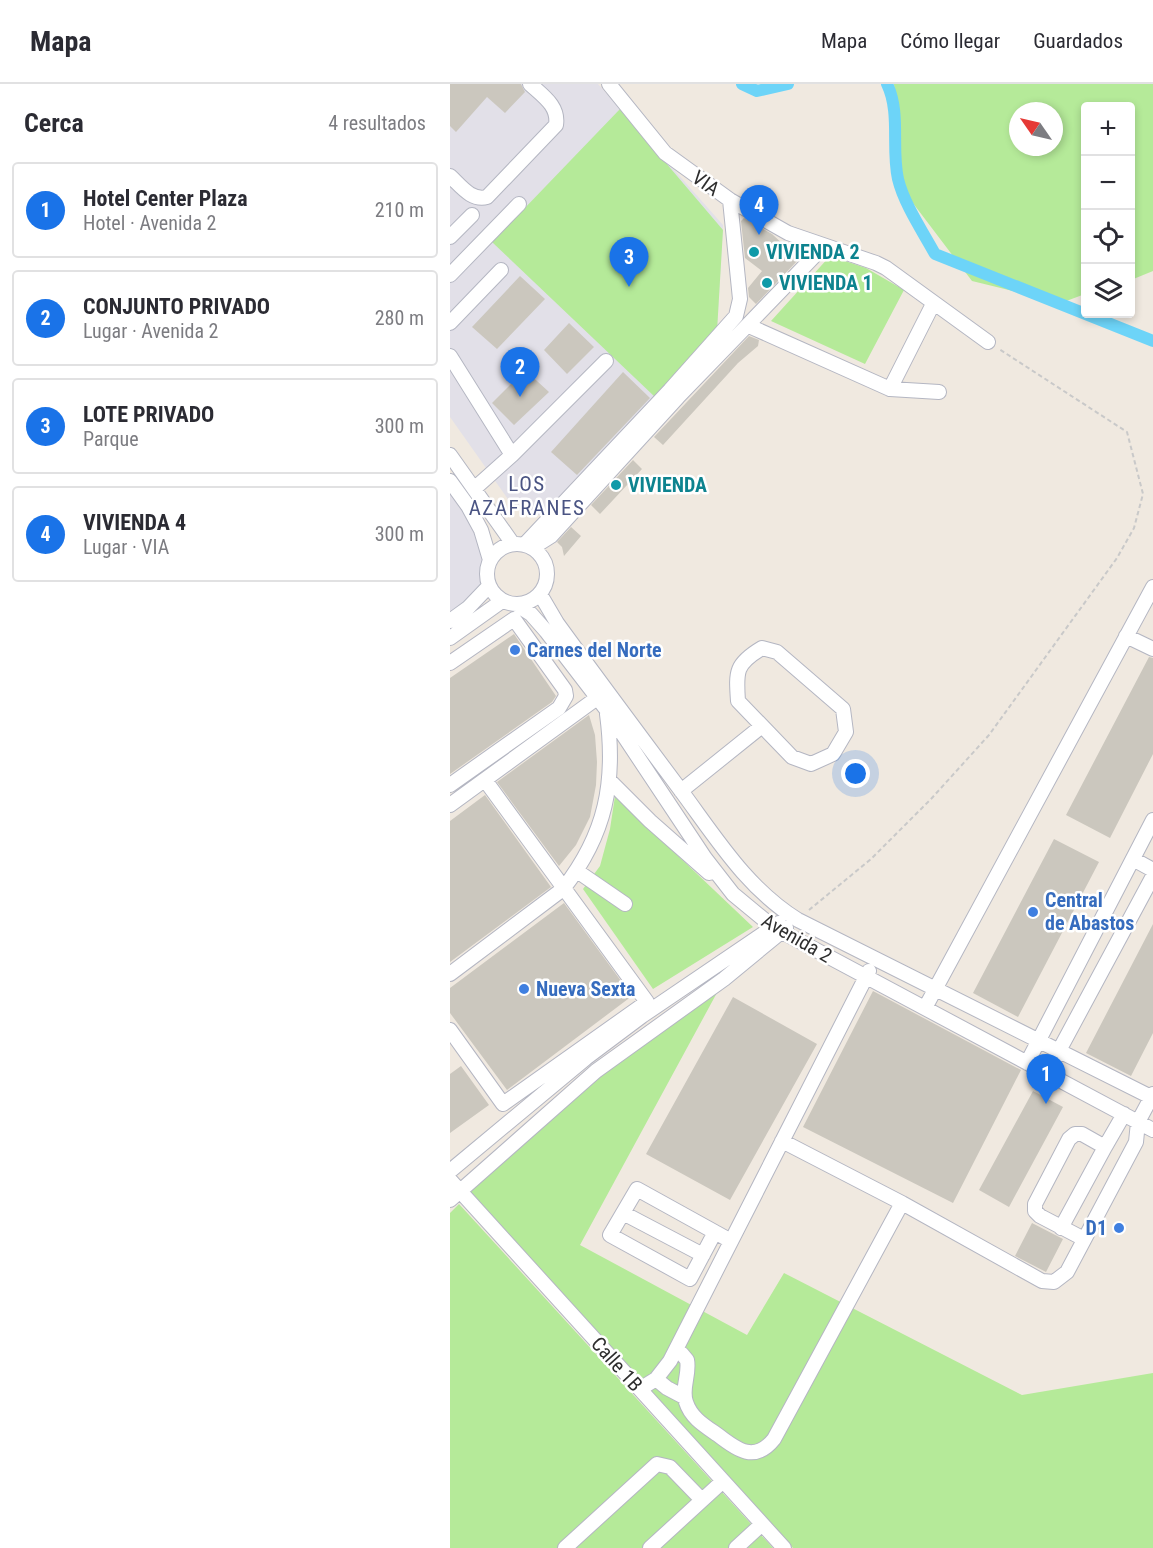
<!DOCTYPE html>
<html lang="es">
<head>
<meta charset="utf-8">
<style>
  body { margin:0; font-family:"Roboto Condensed",sans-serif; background:#f2f2f3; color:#2b2b33 }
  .controls { position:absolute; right:18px; top:18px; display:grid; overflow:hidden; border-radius:6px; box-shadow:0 3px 9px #0003 }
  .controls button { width:54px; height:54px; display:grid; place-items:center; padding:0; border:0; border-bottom:2px solid #e1e1e2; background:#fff; color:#2b2b33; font:30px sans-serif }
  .compass { position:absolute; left:559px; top:18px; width:54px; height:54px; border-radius:50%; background:#fff; box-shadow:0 3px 9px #0003; rotate:304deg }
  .you { position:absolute; left:406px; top:690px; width:21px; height:21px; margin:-15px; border:4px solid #fff; border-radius:50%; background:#1a73e8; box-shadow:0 0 0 9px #1a73e833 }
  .badge { display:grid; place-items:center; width:39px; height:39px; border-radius:50%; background:#1a73e8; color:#fff; font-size:20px; font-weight:700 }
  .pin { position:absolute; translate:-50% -50px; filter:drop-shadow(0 2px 3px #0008) }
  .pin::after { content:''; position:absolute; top:32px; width:21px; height:18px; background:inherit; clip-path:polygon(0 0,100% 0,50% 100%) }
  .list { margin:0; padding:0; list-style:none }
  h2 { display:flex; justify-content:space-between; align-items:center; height:78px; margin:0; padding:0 24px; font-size:26px }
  h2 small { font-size:20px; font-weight:400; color:#7c7c81 }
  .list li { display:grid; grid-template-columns:39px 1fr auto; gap:18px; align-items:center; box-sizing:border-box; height:96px; margin:0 12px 12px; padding:0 12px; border:2px solid #e1e1e2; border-radius:6px }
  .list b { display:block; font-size:22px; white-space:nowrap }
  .list p { margin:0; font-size:20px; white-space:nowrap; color:#7c7c81 }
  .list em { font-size:20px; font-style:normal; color:#7c7c81 }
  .icon { flex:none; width:33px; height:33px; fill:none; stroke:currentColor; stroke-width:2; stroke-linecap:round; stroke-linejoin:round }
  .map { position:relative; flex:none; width:703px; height:1464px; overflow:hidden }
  header { display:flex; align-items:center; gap:36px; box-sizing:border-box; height:84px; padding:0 30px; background:#fff; border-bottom:2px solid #e1e1e2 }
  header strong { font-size:28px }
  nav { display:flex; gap:33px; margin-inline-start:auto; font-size:21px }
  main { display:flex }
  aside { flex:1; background:#fff }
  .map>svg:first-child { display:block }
  .industrial { fill:#e2e0e8 }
  .green { fill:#b5ea99; fill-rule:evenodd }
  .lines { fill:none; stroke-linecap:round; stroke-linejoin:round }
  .canal { stroke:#6dd4f8; stroke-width:12 }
  .building { fill:#cbc7be }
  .minor-casing { stroke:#b4b6c2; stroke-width:16 }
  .path { stroke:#c9c9c9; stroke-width:2; stroke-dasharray:4.5 3; stroke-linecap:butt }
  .minor { stroke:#fff; stroke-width:14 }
  .culture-dot { fill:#0f9aa8; stroke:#fff; stroke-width:2 }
  .shop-dot { fill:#3f7fe0; stroke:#fff; stroke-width:2 }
  .labels { text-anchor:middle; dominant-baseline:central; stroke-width:5; stroke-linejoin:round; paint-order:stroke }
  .street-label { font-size:20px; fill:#2e2e2e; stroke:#fff }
  .culture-label { font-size:20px; font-weight:bold; fill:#0d838f; stroke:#fff; text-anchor:start }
  .shop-label { font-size:20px; font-weight:bold; fill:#366cbe; stroke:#fff; text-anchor:start }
  .neighbourhood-label { font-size:21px; letter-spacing:1.5px; fill:#4a5483; stroke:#fff }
</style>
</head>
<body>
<header>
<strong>Mapa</strong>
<nav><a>Mapa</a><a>Cómo llegar</a><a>Guardados</a></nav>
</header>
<main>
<aside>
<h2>Cerca<small>4 resultados</small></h2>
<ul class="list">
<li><span class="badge">1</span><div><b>Hotel Center Plaza</b><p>Hotel · Avenida 2</p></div><em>210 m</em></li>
<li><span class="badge">2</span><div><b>CONJUNTO PRIVADO</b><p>Lugar · Avenida 2</p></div><em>280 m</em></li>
<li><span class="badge">3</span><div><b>LOTE PRIVADO</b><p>Parque</p></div><em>300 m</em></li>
<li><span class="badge">4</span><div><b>VIVIENDA 4</b><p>Lugar · VIA</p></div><em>300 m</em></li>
</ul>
</aside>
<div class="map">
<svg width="703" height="1464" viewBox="0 0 703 1464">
  <rect width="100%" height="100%" fill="#f0e9e0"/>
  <!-- industrial -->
  <path class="industrial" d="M0,0H148L273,141L267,247L92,432L65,425L0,333Z
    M0,408L25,444L37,483L30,502L15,521L0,532Z"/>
  <!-- green -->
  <path class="green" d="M444,0H703V187L681,196L680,22H636L635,210L611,219L522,197L453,106ZM568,27H604V63H568Z
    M170,25L273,146L267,247L205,313L42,158Z
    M380,172L416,184L454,206L415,280L321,237Z
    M165,712L303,843L203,905L133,805L150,782L160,745Z
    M269,905L130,1161L297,1251L334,1189L572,1311L703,1289V1464H343L18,1106L124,1009Z
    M9,1120L323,1464H0V1129Z"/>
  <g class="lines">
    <!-- canal -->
    <path class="canal" d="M292,0L307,7L338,0
      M437,0C451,29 441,64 448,95C454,120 473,148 485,170L703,257"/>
  </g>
  <!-- building -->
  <path class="building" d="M0,0H71L75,8L55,29L37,13L6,48L0,42Z
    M294,134L322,150L349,175L306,220L299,213L298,204L312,187L295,174L291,137Z
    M70,192L95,215L47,265L22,243Z
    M119,239L144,263L117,290L94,266Z
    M299,252L309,256L308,262L288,279L213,361L204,353Z
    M75,286L99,308L64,341L42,319Z
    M173,288L200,314L127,391L101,368Z
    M183,376L192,385L150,430L141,421Z
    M121,443L131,452L114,472L112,463L107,458Z
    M64,550L106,612L102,618L0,690V594Z
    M699,573L703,574V670L660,754L616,731Z
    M139,631L145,651L147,678L146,701L140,733L126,761L109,782L47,698Z
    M35,711L101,803L0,878V737Z
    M604,755L649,778L568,933L523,909Z
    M114,819L182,912L57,1006L0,929V904Z
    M703,840V949L681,992L636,969Z
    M423,907L571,986L503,1119L353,1043Z
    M283,913L367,960L280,1116L196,1070Z
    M11,982L39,1021L0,1049V990Z
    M583,1007L613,1023L559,1123L529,1106Z
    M582,1139L613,1155L596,1188L565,1172Z"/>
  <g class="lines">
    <defs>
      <path id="minor" d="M159,0L215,69L280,116L338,149L426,179L436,184L538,258
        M0,92C11,102 21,117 37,113L106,41C109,22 93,12 80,0
        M0,153L22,131
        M0,191L69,120
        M0,239L51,186
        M299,242L440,305L489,308
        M0,272L62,371
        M440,305L483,220
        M220,306L228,313L374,162
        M0,371L63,460
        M0,397L18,422L31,446L40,476
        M24,405L62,371L156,277
        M37 490a30 30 0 1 1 60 0a30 30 0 1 1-60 0Z
        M74,461L220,306L286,232L290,215L280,116
        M82,464L101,452L228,313
        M90,510L107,539C147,594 188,649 229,704C265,752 296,804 348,836L703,1014
        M67,521L81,530L96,547L156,625L255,774L283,810L323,843L703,1046
        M0,537L18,524L39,502
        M676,552L703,565
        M0,554L52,517
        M312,564L327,568L393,625L396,648L383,670L361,680L342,673L288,617C286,588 285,580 312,564Z
        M0,579L64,535L115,606L116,612L109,624L0,701
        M160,697L200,737L259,789
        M231,707L312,642
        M0,721L147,614
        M683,775L703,786
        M127,787L175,820
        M0,890L113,805C156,750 166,698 157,630
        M475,924L703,503
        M0,946L53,1020L197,918L35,696
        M577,979L703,736
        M597,989L703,792
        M332,1057L452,1119L592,1197L604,1198L617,1188L686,1058L688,1038L703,1010
        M0,1087L136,974L192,932L329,839
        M0,1096L334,1464
        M0,1116L146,987L274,895L336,844
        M173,1129L253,1171
        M611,1144L655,1063
        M265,1148L240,1195L160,1151L187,1105L281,1157
        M634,1155L590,1132L585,1127V1120L619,1055L625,1050H632L655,1063L674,1030
        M225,1267L232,1270L237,1276C240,1290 231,1305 236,1318C241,1334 255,1342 268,1351C287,1366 305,1379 324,1355L452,1119
        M206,1295L217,1304L234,1313
        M190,1305L206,1295L220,1277L419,887
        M115,1464L207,1380L220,1383L252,1416
        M200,1464L273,1397
        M286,1464L312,1440"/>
    </defs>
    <!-- minor casing -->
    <use href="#minor" class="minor-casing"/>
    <!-- path -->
    <path class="path" d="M359,826L421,775L481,715L539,651L667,474L684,444L693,410L677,348L549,265"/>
    <!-- minor -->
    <use href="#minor" class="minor"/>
  </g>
  <!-- markers -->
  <g class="culture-dot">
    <circle cx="304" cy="168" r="6"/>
    <circle cx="317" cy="199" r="6"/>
    <circle cx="166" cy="401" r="6"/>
  </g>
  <g class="shop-dot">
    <circle cx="65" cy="566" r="6"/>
    <circle cx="583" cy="828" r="6"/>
    <circle cx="74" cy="905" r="6"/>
    <circle cx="669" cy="1144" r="6"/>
  </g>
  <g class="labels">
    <!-- street labels -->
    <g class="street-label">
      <text transform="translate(256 99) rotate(35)">VIA</text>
      <text transform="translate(347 854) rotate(30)">Avenida 2</text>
      <text transform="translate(167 1280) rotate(48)">Calle 1B</text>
    </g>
    <!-- culture labels -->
    <g class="culture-label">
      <text x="316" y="168">VIVIENDA 2</text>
      <text x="329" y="199">VIVIENDA 1</text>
      <text x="178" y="401">VIVIENDA</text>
    </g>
    <!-- shop labels -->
    <g class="shop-label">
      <text x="77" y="566">Carnes del Norte</text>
      <text x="595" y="816">Central<tspan x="595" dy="23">de Abastos</tspan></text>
      <text x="86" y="905">Nueva Sexta</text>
      <text x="657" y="1144" text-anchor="end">D1</text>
    </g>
    <!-- neighbourhood labels -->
    <g class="neighbourhood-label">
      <text x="77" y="400">LOS<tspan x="77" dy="24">AZAFRANES</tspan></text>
    </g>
  </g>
</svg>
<div class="controls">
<button>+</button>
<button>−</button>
<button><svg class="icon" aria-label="locate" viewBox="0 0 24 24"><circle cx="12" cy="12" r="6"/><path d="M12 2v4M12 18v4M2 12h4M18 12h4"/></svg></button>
<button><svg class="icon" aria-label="layers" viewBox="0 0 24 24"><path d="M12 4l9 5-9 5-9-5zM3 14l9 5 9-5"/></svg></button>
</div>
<svg class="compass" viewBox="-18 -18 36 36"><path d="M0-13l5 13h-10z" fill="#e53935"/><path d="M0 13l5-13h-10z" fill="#7c7c81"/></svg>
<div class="you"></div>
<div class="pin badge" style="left:596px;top:1020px">1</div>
<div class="pin badge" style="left:70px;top:313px">2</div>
<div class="pin badge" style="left:179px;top:203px">3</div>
<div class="pin badge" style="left:309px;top:151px">4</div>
</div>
</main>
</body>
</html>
